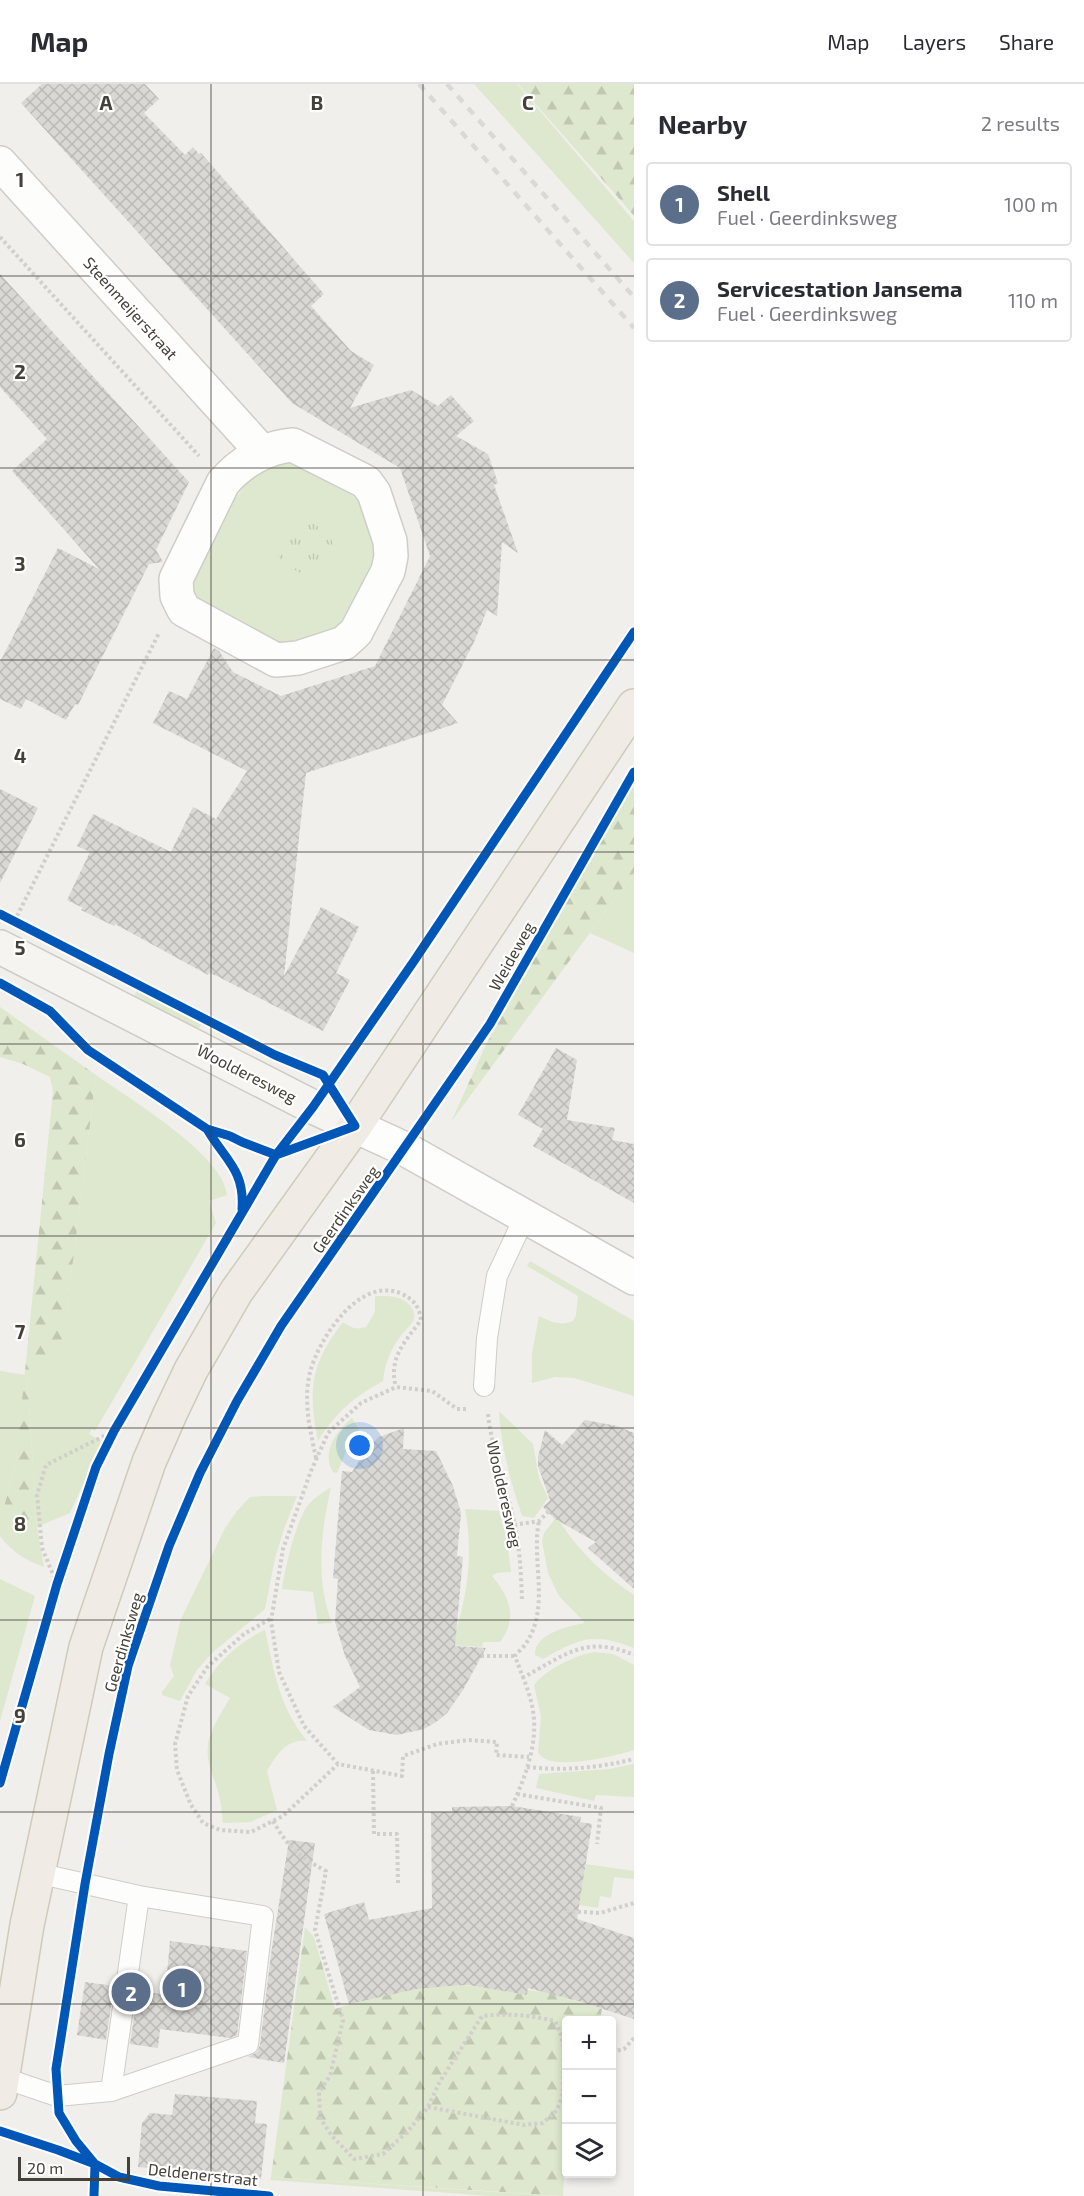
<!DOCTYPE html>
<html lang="en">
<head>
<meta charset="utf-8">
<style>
  body { margin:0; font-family:"Exo 2",sans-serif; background:#f2f2f3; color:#2b2b33 }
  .controls { position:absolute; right:18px; bottom:18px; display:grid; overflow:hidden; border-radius:6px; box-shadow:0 3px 9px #0003 }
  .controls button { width:54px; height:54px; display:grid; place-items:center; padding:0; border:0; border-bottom:2px solid #e1e1e2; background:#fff; color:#2b2b33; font:30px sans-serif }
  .scale { position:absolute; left:18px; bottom:15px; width:112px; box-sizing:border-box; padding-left:6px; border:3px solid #454038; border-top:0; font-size:16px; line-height:21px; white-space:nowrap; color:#454038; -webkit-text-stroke:4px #fff; paint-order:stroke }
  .you { position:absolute; left:360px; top:1362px; width:21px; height:21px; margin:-15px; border:4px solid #fff; border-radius:50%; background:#1a73e8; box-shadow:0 0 0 9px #1a73e833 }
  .badge { display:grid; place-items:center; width:39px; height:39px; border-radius:50%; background:#ea580c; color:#fff; font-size:20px; font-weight:700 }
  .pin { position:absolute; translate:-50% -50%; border:3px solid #fff; box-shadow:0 2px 6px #0006 }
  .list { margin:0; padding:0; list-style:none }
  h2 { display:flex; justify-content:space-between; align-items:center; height:78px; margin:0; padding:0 24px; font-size:26px }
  h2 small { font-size:20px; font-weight:400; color:#7c7c81 }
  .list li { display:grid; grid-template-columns:39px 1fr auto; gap:18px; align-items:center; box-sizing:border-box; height:84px; margin:0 12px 12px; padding:0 12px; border:2px solid #e1e1e2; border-radius:6px }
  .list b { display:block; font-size:22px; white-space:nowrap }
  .list p { margin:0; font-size:20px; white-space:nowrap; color:#7c7c81 }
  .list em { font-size:20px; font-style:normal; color:#7c7c81 }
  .icon { flex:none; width:33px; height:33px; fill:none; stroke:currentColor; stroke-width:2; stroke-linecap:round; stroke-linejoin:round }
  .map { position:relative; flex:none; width:634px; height:2112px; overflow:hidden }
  header { display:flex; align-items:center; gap:36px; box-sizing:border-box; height:84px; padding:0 30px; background:#fff; border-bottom:2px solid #e1e1e2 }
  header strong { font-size:28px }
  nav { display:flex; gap:33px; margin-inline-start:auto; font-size:21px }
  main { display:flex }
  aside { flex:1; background:#fff }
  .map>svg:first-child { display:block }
  .green { fill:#dee8ce }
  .forest { fill:url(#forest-firs) }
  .park { fill:url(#park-tufts) }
  .building { fill:url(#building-cross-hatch) }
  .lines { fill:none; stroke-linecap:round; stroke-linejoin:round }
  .lane-casing { stroke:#cecdc9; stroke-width:22 }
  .street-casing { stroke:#cecdc9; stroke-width:36 }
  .secondary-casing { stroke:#cecbc3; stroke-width:36 }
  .primary-casing { stroke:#d0cabb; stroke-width:36 }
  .path { stroke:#d1cecc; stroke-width:4; stroke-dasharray:3 3; stroke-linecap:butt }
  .lane { stroke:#fdfdfc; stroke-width:20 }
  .street { stroke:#fdfdfc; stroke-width:33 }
  .secondary { stroke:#f5f4f0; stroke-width:33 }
  .primary { stroke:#f0ece5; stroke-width:33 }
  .rail { stroke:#d9d9d8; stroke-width:4.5; stroke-dasharray:8 8; stroke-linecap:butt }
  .cycleway-casing { stroke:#fff; stroke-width:13 }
  .cycleway { stroke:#0057b8; stroke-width:9 }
  .grid { fill:none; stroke:#454038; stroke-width:1.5; stroke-opacity:0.55 }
  .labels { text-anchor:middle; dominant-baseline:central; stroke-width:4.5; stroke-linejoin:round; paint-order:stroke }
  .street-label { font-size:16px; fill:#454038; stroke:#fff }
  .grid-label { font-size:20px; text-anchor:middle; font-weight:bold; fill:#454038; stroke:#fff; stroke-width:4.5; stroke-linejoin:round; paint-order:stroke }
</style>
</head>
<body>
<header>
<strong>Map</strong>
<nav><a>Map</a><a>Layers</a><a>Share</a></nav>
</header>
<main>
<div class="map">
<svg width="634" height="2112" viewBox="0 0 634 2112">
  <defs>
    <pattern id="forest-firs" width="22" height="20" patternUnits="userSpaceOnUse" patternTransform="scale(1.5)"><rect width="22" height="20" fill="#dee8ce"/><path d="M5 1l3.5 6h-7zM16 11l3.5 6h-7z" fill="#c0c8b2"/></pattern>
    <pattern id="park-tufts" width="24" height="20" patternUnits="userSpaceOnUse" patternTransform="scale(1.5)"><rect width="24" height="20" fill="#dee8ce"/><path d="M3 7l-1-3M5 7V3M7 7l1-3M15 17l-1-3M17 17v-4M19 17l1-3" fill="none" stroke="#c0c8b2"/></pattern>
    <pattern id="building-cross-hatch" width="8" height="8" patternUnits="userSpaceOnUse" patternTransform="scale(1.5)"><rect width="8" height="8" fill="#dad8d4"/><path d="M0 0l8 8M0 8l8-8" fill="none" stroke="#bcbab7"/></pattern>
  </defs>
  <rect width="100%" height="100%" fill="#f0efeb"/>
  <!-- green -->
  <path class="green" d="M474,0H517L634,137V179Z
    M290,377L355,413L369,434L378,473C369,490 353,532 339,543C325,554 297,560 280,560L194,512L192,500L230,421L245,402L266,383Z
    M634,789V869L590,849Z
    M137,906L202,940L197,947L133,915Z
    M96,991C128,1014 224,1071 227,1111L209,1117L216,1139L95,1347L92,1345L89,1350L102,1358L70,1429L37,1443L44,1483C25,1476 12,1468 0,1452V1287L25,1291L16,1377L4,1423L37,1443L27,1289L61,1273Z
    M530,1177L634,1237V1312L574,1294L555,1293L532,1299V1269L539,1232C551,1238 560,1242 573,1237L576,1231L578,1212L527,1182Z
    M375,1212C389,1212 405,1211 413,1226C414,1228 415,1232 414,1235C412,1240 406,1246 402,1250C391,1265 385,1278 383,1297C353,1314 336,1328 318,1357C308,1306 310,1281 343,1238C351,1244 356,1246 366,1243L375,1228Z
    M499,1327L533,1360L539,1394L548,1414L534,1434L522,1432C511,1398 501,1363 499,1327Z
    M352,1334L359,1346L348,1363L337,1389L333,1388C321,1369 336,1347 352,1334Z
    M331,1403C321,1448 315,1495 332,1539L318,1540L313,1508L282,1505C285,1485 296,1435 309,1420C315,1413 324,1408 331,1403Z
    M264,1412H297L285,1442L275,1474L265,1525L212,1569L197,1586L180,1617L162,1611V1608L174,1592L170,1581L181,1535L225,1444L237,1427L250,1413Z
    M465,1425L499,1427L507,1456L511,1488L497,1489L492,1492C510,1513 518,1534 500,1558H483L482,1563L451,1561C467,1518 474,1471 465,1425Z
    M555,1435L560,1438C579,1468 604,1491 634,1511V1564C593,1548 580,1554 543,1575L535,1571C534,1550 568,1542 585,1539L559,1512L548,1489L542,1457L544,1449Z
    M0,1495L35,1512L0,1637Z
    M265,1546C275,1590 278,1620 307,1657C287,1654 276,1671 267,1687L277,1726L251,1738L223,1739C222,1732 222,1724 220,1716C216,1694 202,1676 210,1652C215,1638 223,1626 230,1614L205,1600C218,1577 242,1556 265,1546Z
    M594,1568L613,1570L634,1581V1666C616,1672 547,1689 538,1668L541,1633L534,1601C545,1586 576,1571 594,1568Z
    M634,1680V1713L596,1711L594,1717L536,1704L539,1690L609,1685Z
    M586,1780L634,1787V1795L614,1793L611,1814L600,1812L598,1824L579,1821Z
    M271,2093L557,2112H491L270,2096Z"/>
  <!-- forest -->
  <path class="forest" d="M518,0H634V132L623,119Z
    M634,691V789L451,1038L484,965L571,795Z
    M0,923L96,991L61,1274L27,1289L37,1443C20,1444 14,1436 4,1423L16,1377L53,1008L50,993L23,980L0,973Z
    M305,1843L314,1853L335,1925C377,1911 427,1898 472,1902C490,1904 508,1908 527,1911L528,1906L549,1909L602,1925L600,1936H566V2063L563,2112L271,2093Z"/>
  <!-- park -->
  <path class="park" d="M309,438C316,441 324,445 329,451C341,468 320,487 306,492L289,483L278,472C281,453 291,444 309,438Z"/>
  <!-- building -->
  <path class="building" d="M42,0H145L159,15L144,29L185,71L193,63L199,70L201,69L324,210L311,222L351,267L374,281L350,324L411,306L438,322L451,311L474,337L456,352L488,370L498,399L494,401L518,469L502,458L497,532L487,526L475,556L442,621L458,639L306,689L284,892L321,823L359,843L336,889L350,896L323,947L217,892L209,889L208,891L115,840L114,842L81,826L83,824L67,816L90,768L77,762L93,730L171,768L193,723L216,735L247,687L153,639L169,607L187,615L214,564L219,567L233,588L281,612L375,582L430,472L400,384L292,319L21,19Z
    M0,190L189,398L156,466L163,478L149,480L78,621L75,620L66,636L26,615L21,625L0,615V578L58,464L99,485L12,387L47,355L0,303Z
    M0,705L38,724L0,799Z
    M556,964L577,976L567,1036L615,1044L612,1056L634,1060V1119L533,1062L543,1045L518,1031Z
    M585,1336L617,1342L634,1349V1505L588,1464L596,1458L555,1435L543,1423L550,1416L538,1382V1373L545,1346L562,1361Z
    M404,1344L403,1365L436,1367L453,1402L461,1429L457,1472L463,1473L455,1562L486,1564L463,1606L447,1629L436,1638L424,1645L397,1651L369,1646L333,1623L360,1603L345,1572L335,1538L338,1495L333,1494L342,1387L352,1388L368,1363L379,1353Z
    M512,1722L581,1733L580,1738L592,1740L577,1835L634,1854V1935L581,1918L528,1904L527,1911L468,1901L449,1902L416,1905L349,1920L324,1830L364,1818L369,1836L432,1824L431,1728H452V1723Z
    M289,1756L315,1759L284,1979L248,1973L257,1968L260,1961L271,1870Z
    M170,1857L247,1867L237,1951L230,1954L160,1945L158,1964L130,1960L138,1906L165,1911Z
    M85,1898L114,1902L106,1956L77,1951Z
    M175,2010L257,2017L255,2039L267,2040L261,2095L138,2083L142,2039L150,2029L172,2031Z"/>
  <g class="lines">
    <defs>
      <path id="lane" d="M484,1302L487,1254L497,1192L525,1132
        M1,1993L57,2012L111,2007L139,1812L37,1789
        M111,2007L248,1960L263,1832L139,1812"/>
      <path id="street" d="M0,79L262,368
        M293,361L366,398L374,409L390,457L391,472L388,487L356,548L344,559L298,574L276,576L184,526L177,512L176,495L223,399C241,378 266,363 293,361Z
        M355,1042L405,1065L634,1194"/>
      <path id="secondary" d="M0,863L313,1023L355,1042"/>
      <path id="primary" d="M0,2009L27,1841L86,1563L149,1378L170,1330L191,1286L236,1208L355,1042L634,622"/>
    </defs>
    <!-- lane casing -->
    <use href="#lane" class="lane-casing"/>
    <!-- street casing -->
    <use href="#street" class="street-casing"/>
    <!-- secondary casing -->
    <use href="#secondary" class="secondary-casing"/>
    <!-- primary casing -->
    <use href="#primary" class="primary-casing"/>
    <!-- path -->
    <path class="path" d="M0,153L199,372
      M17,832L159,549
      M466,1325H457L432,1307L396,1303L361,1319L328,1349L311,1387L283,1465L271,1537L279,1588L304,1642L338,1680L402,1692L403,1672L437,1660L468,1656L497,1658L496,1671L529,1673
      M488,1330C492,1368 507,1404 515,1442C520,1466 521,1490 522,1515
      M316,1374C310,1346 303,1317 310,1288C319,1255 358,1193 400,1209C413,1215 419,1221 421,1236C405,1258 388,1274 396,1303
      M514,1441L539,1437L548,1428
      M57,1500L42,1464L37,1411L46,1381L114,1347
      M270,1535L244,1550L208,1582L188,1612L175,1660L177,1686L191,1721L203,1739L220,1746L251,1748L283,1732L338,1680
      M481,1572H515
      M522,1594C564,1572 585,1550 634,1571
      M527,1683C564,1687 598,1684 634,1675
      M373,1687L374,1750H397L398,1799
      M517,1710L601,1724L597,1760
      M512,1722C524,1696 536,1665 534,1636C533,1614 522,1592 515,1572C518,1568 524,1563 527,1558C550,1521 531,1476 539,1437
      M273,1737C288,1763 299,1773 326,1787L315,1846L343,1936L330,1992L319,2008L320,2034L332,2052L354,2075L383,2070L407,2048L428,2023L439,1999L482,1932C507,1929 530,1931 555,1937L561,1951L564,1965H566
      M566,1827L600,1829L634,1819
      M612,1968L624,1965L634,1954
      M428,2023L524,2041L543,2039L557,2026L563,2010L564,1965"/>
    <!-- lane -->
    <use href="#lane" class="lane"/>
    <!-- street -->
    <use href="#street" class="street"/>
    <!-- secondary -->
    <use href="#secondary" class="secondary"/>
    <!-- primary -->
    <use href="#primary" class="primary"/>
    <!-- rail -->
    <path class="rail" d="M419,0L634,244
      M447,0L634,213"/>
    <defs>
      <path id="cycleway" d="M0,830L275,971L323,991L355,1042L276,1071L242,1058L230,1052L207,1045L88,966L50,927L0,899
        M207,1045C225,1076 245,1086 242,1125
        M0,1699L57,1500L96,1383L114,1347L276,1071L313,1023L414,877L634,548
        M0,2047L58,2066L95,2080L119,2093L159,2102L269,2112
        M94,2112L95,2080L76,2057L59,2029L56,1985L85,1800L109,1670L128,1582L169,1462L200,1389L237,1317L281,1242L490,940L634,688"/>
    </defs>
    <!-- cycleway casing -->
    <use href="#cycleway" class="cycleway-casing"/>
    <!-- cycleway -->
    <use href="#cycleway" class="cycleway"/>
  </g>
  <!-- grid -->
  <path class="grid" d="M211,0V2112M423,0V2112M0,192H634M0,384H634M0,576H634M0,768H634M0,960H634M0,1152H634M0,1344H634M0,1536H634M0,1728H634M0,1920H634"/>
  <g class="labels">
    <!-- street labels -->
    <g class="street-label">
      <text transform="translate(131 224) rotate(48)">Steenmeijerstraat</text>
      <text transform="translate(511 872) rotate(-61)">Weideweg</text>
      <text transform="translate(247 989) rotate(27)">Woolderesweg</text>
      <text transform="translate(345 1125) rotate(-55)">Geerdinksweg</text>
      <text transform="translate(505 1410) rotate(77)">Woolderesweg</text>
      <text transform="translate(123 1558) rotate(-74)">Geerdinksweg</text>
      <text transform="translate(203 2090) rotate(6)">Deldenerstraat</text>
    </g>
  </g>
  <g class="grid-label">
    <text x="106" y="26">A</text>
    <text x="317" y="26">B</text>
    <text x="528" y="26">C</text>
    <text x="20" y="103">1</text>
    <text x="20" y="295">2</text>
    <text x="20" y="487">3</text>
    <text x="20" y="679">4</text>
    <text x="20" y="871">5</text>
    <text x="20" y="1063">6</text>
    <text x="20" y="1255">7</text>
    <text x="20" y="1447">8</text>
    <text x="20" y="1639">9</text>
  </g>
</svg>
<div class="controls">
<button>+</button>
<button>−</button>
<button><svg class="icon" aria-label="layers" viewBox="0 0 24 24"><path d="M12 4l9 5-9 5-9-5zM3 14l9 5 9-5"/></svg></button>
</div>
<div class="scale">20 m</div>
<div class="you"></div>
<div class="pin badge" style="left:182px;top:1904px;background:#5c6f8a">1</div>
<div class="pin badge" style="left:131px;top:1908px;background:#5c6f8a">2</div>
</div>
<aside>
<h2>Nearby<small>2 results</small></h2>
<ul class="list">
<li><span class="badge" style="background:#5c6f8a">1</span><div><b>Shell</b><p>Fuel · Geerdinksweg</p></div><em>100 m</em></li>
<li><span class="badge" style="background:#5c6f8a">2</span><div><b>Servicestation Jansema</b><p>Fuel · Geerdinksweg</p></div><em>110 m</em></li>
</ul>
</aside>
</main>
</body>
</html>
